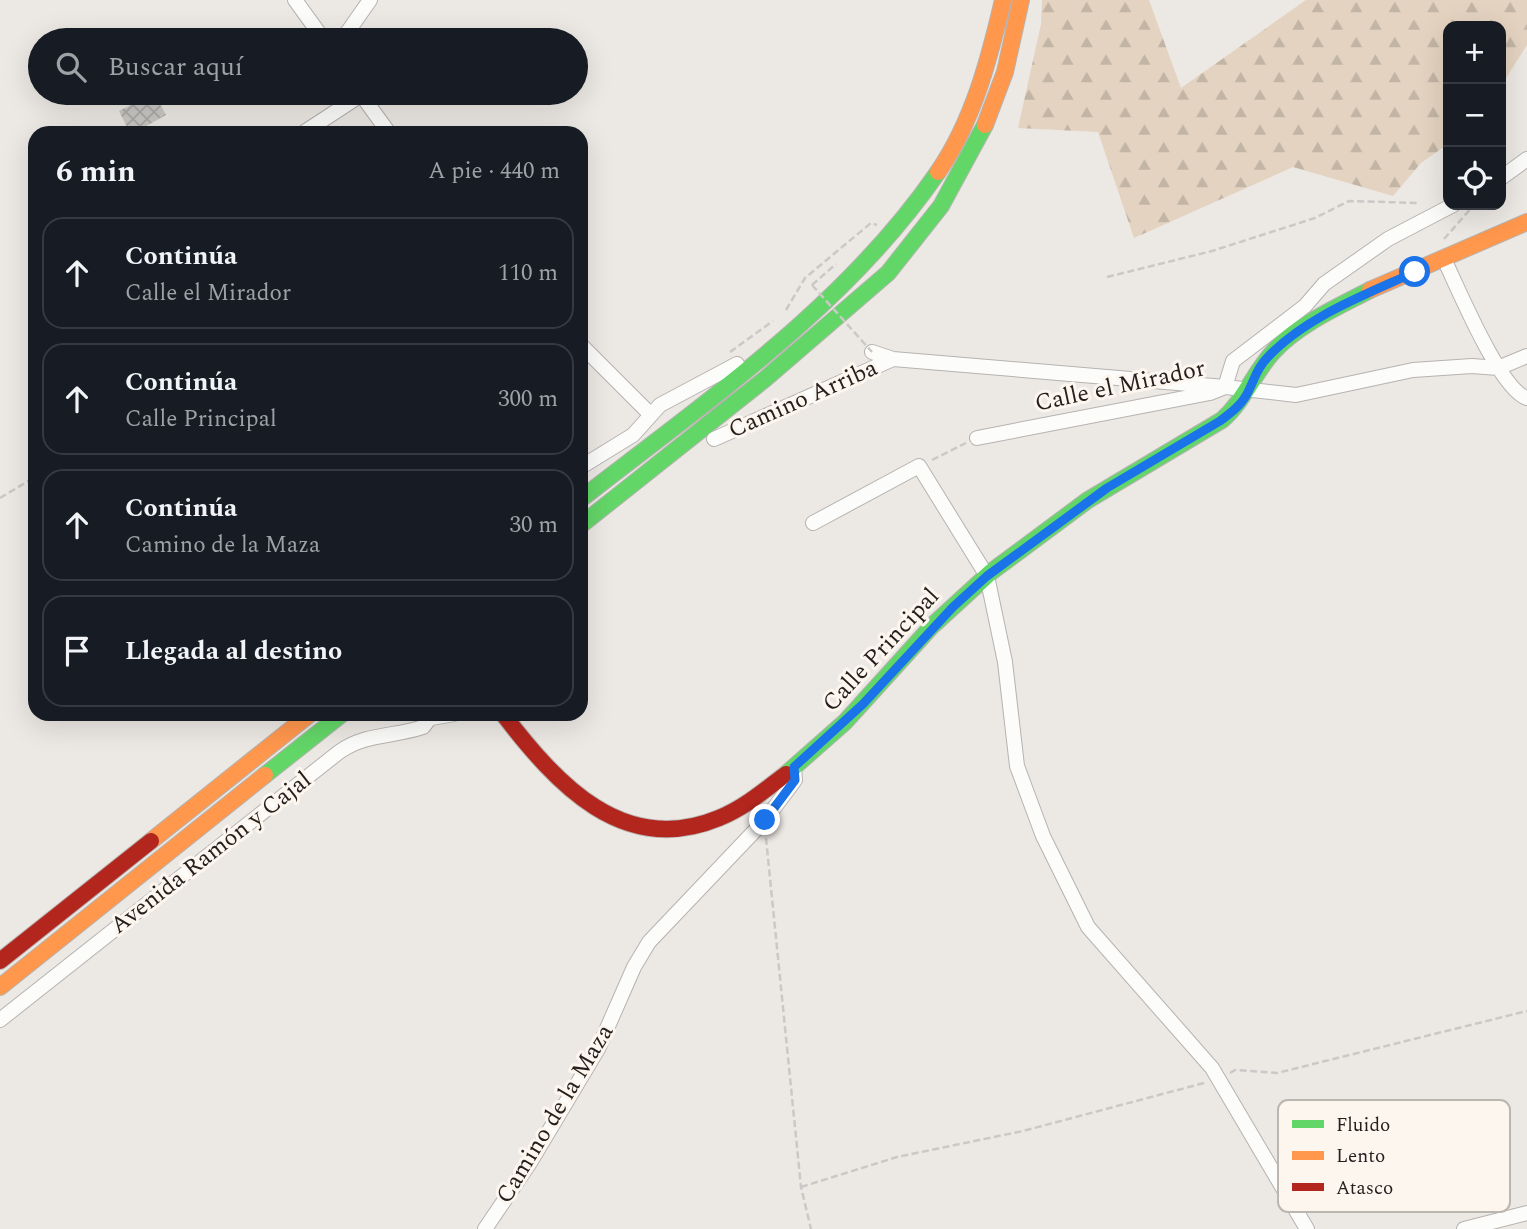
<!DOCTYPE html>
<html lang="es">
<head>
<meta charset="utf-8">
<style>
  body { margin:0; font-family:Spectral,serif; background:#20242c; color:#f1f3f6 }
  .controls { position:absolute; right:21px; top:21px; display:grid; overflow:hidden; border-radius:14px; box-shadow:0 7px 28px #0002 }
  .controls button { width:63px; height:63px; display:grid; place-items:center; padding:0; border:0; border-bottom:2px solid #363941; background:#171b24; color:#f1f3f6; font:35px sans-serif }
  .stop { position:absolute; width:21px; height:21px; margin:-16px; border:5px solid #1a73e8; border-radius:50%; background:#fff }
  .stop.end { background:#1a73e8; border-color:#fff; box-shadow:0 2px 7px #0008 }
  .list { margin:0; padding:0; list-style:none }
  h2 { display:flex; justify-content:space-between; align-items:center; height:91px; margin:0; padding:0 28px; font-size:30px }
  h2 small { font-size:23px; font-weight:400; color:#9ea1a6 }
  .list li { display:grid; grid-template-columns:46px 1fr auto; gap:21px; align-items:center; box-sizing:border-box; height:112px; margin:0 14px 14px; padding:0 14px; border:2px solid #363941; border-radius:21px }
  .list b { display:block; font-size:26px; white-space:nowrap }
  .list p { margin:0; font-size:23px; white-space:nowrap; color:#9ea1a6 }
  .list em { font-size:23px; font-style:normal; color:#9ea1a6 }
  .icon { flex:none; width:38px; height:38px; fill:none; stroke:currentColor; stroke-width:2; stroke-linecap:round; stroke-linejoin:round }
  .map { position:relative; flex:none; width:1527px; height:1229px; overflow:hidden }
  .search { position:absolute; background:#171b24; box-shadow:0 7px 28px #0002; left:28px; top:28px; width:560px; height:77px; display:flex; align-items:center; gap:18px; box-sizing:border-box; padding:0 24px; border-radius:38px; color:#9ea1a6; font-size:26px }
  .panel { position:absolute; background:#171b24; box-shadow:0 7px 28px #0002; left:28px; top:126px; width:560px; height:595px; border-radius:21px }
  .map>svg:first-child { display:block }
  .forest { fill:url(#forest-firs) }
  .building { fill:url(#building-cross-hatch) }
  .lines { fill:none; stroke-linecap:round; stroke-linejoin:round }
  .street-casing { stroke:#b6b3b0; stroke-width:16 }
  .fast-casing { stroke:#b6b3b0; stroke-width:18 }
  .slow-casing { stroke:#b6b3b0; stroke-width:18 }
  .jam-casing { stroke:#b6b3b0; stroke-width:18 }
  .path { stroke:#cac9c7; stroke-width:2.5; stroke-dasharray:7 3.5; stroke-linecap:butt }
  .street { stroke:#fcfcfb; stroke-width:14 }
  .fast { stroke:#63d668; stroke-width:16 }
  .slow { stroke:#ff974d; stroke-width:16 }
  .jam { stroke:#b3261e; stroke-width:16 }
  .path-bridge { stroke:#cac9c7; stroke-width:2.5; stroke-dasharray:7 3.5; stroke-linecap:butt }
  .route { stroke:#1a73e8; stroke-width:9 }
  .labels { text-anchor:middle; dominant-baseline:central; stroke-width:6; stroke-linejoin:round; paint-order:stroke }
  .street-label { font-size:24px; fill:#221f1d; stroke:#fdf6ef }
  .key { fill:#fdf6ef; stroke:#bbb6b0; stroke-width:2 }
  .key-label { font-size:19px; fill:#221f1d }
</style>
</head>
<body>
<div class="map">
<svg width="1527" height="1229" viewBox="0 0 1527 1229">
  <defs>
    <pattern id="forest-firs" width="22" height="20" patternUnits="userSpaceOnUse" patternTransform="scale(1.75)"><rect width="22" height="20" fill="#e4d3c0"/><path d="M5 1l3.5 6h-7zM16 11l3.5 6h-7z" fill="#c3b5a5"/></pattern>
    <pattern id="building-cross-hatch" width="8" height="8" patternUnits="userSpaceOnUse" patternTransform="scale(1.75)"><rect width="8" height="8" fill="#cac8c4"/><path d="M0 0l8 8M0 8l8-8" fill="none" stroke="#adaba8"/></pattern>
  </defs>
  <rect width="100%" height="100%" fill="#ece8e4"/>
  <!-- forest -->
  <path class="forest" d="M1042,0H1149L1181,88L1306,0H1527V45L1501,86V26H1448V144L1421,163L1393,196L1293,167L1134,238L1098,132L1018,128L1041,24Z"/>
  <!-- building -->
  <path class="building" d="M154,93L166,115L141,129L143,133H130L119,111Z"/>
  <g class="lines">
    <defs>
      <path id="street" d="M295,0L324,40
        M342,40L370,0
        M360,93L389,133
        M303,133L361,95
        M1501,178L1527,159
        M1444,259C1458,288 1500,390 1527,398
        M581,345L650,414
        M872,352L893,359L1225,387L1233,361L1305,306L1324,284L1388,239L1453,205
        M977,438L1210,393L1225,387L1296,395L1413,370L1472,366L1498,368L1527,356
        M714,439L893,359
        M581,467L633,435L660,405L737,364
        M813,523L919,466L987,576L1005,662L1017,766L1043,836L1088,927L1212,1068L1307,1229
        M432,718L454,714
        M0,1020L339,752C366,733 394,737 423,727L433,714
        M485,1229L531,1161L598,1049L634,967L649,942L765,820L795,780L794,767
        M1464,1229L1527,1213"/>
      <path id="fast" d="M581,499C708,400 846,306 938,172
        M581,525L765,379L888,273L941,206L985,125
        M786,774L845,722L932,626L991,572L1088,500L1222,420C1245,400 1254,372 1274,351C1299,324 1338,307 1370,290
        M265,775L342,714"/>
      <path id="slow" d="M985,125L1005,72L1021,0
        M938,172C973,121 989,60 1003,0
        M1370,290L1527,222
        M151,841L310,714
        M0,987L265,775"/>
      <path id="jam" d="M503,714C556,783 623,858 719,818C744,808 765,790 786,774
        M0,961L151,841"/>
    </defs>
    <!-- street casing -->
    <use href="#street" class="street-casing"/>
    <!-- fast casing -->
    <use href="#fast" class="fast-casing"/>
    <!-- slow casing -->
    <use href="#slow" class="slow-casing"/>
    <!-- jam casing -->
    <use href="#jam" class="jam-casing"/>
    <!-- path -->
    <path class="path" d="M1444,239L1474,205
      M1107,277L1212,251L1315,218L1349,201L1418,203
      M812,285L836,264
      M786,310L805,278L871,223L877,225
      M730,352L773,321
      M932,460L966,443
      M0,498L35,477
      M766,838L801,1187L811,1229
      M1230,1073L1235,1070L1277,1073L1527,1011
      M801,1187L897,1157L1023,1131L1204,1083"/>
    <!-- street -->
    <use href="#street" class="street"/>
    <!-- fast -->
    <use href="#fast" class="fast"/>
    <!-- slow -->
    <use href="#slow" class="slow"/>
    <!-- jam -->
    <use href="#jam" class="jam"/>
    <!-- path-bridge -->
    <path class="path-bridge" d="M812,285L872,352"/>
  </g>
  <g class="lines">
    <!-- route -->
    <path class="route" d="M765,820L795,780L794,767L863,704L953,607L987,576L1107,488L1220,421C1232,412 1243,404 1249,390C1255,378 1257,368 1267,358C1305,317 1365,295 1415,272"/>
  </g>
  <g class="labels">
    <!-- street labels -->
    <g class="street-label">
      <text transform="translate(1120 386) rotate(-12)">Calle el Mirador</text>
      <text transform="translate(803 399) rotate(-24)">Camino Arriba</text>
      <text transform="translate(881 650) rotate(-47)">Calle Principal</text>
      <text transform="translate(211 853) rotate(-38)">Avenida Ramón y Cajal</text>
      <text transform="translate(555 1114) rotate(-59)">Camino de la Maza</text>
    </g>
  </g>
  <!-- legend -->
  <rect x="1278" y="1100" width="232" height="112" rx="10" class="key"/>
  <rect x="1292" y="1120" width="32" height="8" fill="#63d668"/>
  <rect x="1292" y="1151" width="32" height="9" fill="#ff974d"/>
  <rect x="1292" y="1183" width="32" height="8" fill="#b3261e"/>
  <g class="key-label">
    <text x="1336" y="1131">Fluido</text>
    <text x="1336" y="1162">Lento</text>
    <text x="1336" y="1194">Atasco</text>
  </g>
</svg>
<div class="controls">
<button>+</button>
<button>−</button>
<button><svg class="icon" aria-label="locate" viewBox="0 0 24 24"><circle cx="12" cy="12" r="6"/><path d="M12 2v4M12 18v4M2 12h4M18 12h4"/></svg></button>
</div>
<div class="stop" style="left:1415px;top:272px"></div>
<div class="stop end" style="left:765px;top:820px"></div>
<div class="search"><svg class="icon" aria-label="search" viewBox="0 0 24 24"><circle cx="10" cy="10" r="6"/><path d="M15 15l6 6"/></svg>Buscar aquí</div>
<section class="panel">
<h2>6 min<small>A pie · 440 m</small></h2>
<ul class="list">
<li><svg class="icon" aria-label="ahead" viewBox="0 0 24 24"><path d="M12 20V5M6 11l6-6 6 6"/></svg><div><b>Continúa</b><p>Calle el Mirador</p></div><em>110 m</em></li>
<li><svg class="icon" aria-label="ahead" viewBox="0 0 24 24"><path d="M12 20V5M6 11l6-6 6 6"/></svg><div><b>Continúa</b><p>Calle Principal</p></div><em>300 m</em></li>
<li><svg class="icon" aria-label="ahead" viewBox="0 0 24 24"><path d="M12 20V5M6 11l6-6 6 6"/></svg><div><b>Continúa</b><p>Camino de la Maza</p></div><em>30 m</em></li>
<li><svg class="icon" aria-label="arrive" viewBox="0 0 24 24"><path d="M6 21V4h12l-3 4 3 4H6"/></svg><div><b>Llegada al destino</b></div></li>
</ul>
</section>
</div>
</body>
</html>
